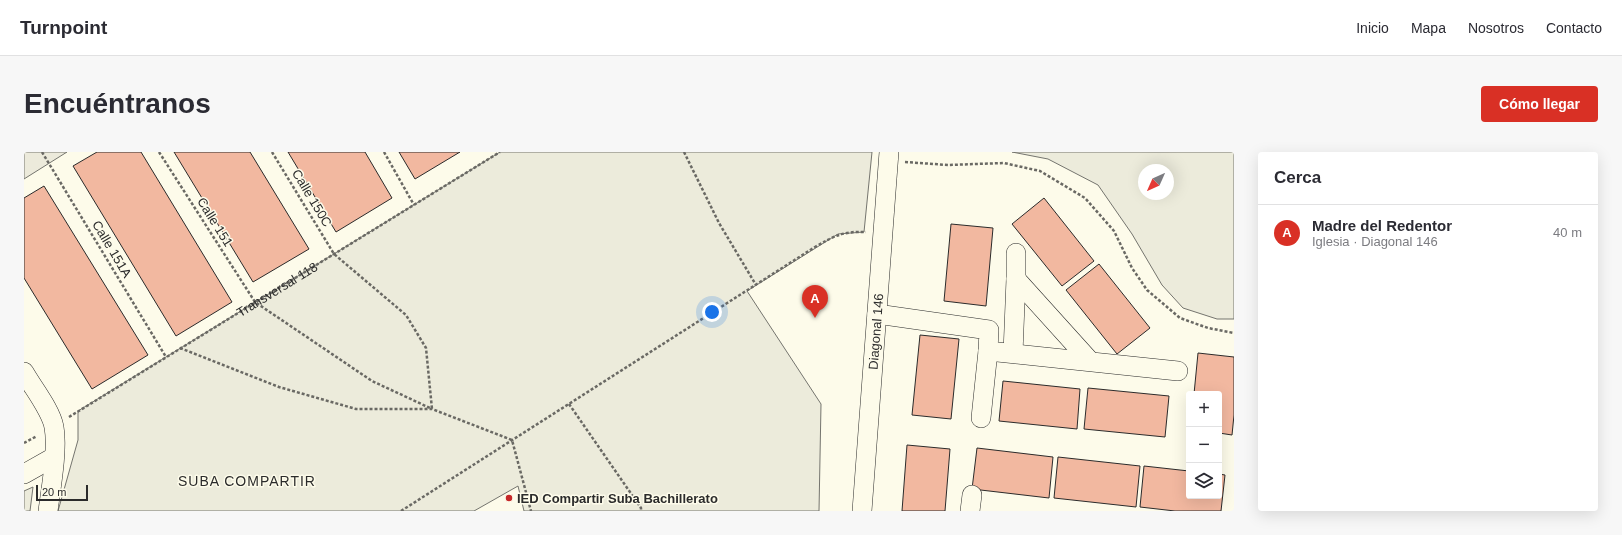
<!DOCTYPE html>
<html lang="es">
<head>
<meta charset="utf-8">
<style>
  body { margin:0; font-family:Arial,sans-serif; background:#f7f7f7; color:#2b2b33 }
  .controls { position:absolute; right:12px; bottom:12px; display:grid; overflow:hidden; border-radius:4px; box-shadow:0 4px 16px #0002 }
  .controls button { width:36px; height:36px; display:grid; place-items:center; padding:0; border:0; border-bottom:1px solid #e1e1e2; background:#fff; color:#2b2b33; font:20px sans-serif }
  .compass { position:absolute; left:1114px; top:12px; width:36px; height:36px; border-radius:50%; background:#fff; box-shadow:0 4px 16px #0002; rotate:225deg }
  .scale { position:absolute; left:12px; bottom:10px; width:52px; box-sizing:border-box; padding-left:4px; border:2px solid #2b2b2b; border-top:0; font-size:11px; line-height:14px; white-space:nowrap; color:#2b2b2b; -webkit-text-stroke:3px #fdfbea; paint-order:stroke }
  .you { position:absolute; left:688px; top:160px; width:14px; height:14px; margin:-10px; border:3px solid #fff; border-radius:50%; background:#1a73e8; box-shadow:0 0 0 6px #1a73e833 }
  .badge { display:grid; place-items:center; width:26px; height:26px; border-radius:50%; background:#d93025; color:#fff; font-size:13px; font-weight:700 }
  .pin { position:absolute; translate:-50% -33px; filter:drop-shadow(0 1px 2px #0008) }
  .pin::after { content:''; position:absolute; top:21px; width:14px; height:12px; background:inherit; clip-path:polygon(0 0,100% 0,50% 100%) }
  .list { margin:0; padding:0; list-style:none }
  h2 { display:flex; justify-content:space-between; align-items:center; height:52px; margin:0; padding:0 16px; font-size:17px }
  h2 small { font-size:13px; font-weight:400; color:#7c7c81 }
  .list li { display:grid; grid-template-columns:26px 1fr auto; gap:12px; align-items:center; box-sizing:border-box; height:56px; padding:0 16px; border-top:1px solid #e1e1e2 }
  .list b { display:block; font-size:15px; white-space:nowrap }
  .list p { margin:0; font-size:13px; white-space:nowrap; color:#7c7c81 }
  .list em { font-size:13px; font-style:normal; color:#7c7c81 }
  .icon { flex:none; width:22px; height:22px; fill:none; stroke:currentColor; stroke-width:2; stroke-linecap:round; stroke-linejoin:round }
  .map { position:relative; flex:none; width:1210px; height:359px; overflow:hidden; border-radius:4px }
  header { display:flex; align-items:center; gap:24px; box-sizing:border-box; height:56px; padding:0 20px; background:#fff; border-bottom:1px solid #e1e1e2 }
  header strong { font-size:19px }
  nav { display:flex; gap:22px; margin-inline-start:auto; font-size:14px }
  .intro { display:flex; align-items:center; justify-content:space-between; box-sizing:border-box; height:96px; padding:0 24px }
  h1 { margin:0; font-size:28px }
  .button { padding:10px 18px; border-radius:4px; background:#d93025; color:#fff; font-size:14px; font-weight:700 }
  main { display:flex; gap:24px; padding:0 24px }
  aside { flex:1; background:#fff; border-radius:4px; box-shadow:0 4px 16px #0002 }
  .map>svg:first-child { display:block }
  .green { fill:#ecebdb; stroke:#74746e; fill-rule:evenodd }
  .parking { fill:#eceadb; stroke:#74746e }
  .building { fill:#f2b8a0; stroke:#2b2b2b }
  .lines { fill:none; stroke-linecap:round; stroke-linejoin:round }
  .minor-casing { stroke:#2b2b2b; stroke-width:20 }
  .path { stroke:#6a6964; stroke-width:2.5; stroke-dasharray:3 2; stroke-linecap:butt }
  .minor { stroke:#fdfbea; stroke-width:19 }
  .poi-dot { fill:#c62828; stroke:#fdfbea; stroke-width:1.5 }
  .labels { text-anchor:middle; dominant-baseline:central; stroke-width:3; stroke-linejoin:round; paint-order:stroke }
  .street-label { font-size:13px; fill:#2b2b2b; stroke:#fdfbea }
  .poi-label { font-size:13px; font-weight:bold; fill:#2b2b2b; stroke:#fdfbea; text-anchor:start }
  .neighbourhood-label { font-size:14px; letter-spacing:1px; fill:#2b2b2b; stroke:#fdfbea }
</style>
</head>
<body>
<header>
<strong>Turnpoint</strong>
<nav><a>Inicio</a><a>Mapa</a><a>Nosotros</a><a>Contacto</a></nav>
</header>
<div class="intro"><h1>Encuéntranos</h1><a class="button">Cómo llegar</a></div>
<main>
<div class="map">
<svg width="1210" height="359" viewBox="0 0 1210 359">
  <rect width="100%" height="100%" fill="#fdfbea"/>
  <!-- green -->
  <path class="green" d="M476,0H848L840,80L814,82L723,139L797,252L795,359H500L494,334L450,359H34L54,288V259Z
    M988,0H1210V167H1193L1159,156L1138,133L1108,82L1074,33L1024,7ZM1120,18H1144V42H1120Z
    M9,335L6,359H0V339Z"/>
  <!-- parking -->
  <path class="parking" d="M0,0H43L0,27Z"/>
  <!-- building -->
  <path class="building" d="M73,0H117L208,150L152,184L49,14Z
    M150,0H226L285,97L229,130Z
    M264,0H341L368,46L312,80Z
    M375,0H436L391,27Z
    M20,34L124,203L68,237L0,126V46Z
    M1020,46L1070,109L1038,134L988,72Z
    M927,72L969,76L962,154L920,149Z
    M1075,112L1126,176L1093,202L1042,138Z
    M896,183L935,187L927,267L888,263Z
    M1174,201L1210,205V263L1208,283L1195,281V242H1170Z
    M979,229L1056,237L1053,277L975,269Z
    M1064,236L1145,244L1141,285L1060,277Z
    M883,293L926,297L921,359H878Z
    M953,296L1029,305L1025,346L948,337Z
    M1034,305L1116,314L1112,355L1030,346Z
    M1120,314L1165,319V344H1195V322L1201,323L1197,359H1151L1116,355Z"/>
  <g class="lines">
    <defs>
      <g id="minor">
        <path d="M992,127L1066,209"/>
        <path d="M853,162L965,178L964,199L1154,219"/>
        <path d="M989,201L992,127V101"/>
        <path d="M0,220C9,236 27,258 30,275C34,297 27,336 24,359"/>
        <path d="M957,266L964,199"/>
        <path d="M0,322L30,305"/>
        <path id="s2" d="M838,359L865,0"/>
        <path d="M946,359L948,343"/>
      </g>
    </defs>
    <!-- minor casing -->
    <use href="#minor" class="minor-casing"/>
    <!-- path -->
    <g class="path">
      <path d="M18,0L142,205"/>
      <path d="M135,0L231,150L348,229L406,256"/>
      <path d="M248,0L310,102L382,163L402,196L408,257"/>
      <path d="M360,0L390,53"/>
      <path d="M660,0L695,71L732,133"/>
      <path d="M881,10L924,13L980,11L1016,19L1061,46L1090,79L1108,116L1123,138L1156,166L1184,176L1210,181"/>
      <path d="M156,196L255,235L332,257H408L488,288L507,359"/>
      <path d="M545,252L617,356V359"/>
      <path id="s1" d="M45,265L476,0"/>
      <path d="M0,291L13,284"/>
      <path d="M377,359L791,95C810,84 819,79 842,80"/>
    </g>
    <!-- minor -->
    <use href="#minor" class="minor"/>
  </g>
  <!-- markers -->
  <circle class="poi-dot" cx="485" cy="346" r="4"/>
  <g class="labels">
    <!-- street labels -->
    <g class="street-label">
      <text transform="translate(288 46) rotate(59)">Calle 150C</text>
      <text transform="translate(191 70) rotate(58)">Calle 151</text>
      <text transform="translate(88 97) rotate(59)">Calle 151A</text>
      <text stroke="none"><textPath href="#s1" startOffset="244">Transversal 118</textPath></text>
      <text stroke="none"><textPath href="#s2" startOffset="180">Diagonal 146</textPath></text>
    </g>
    <!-- poi labels -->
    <g class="poi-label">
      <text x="493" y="346">IED Compartir Suba Bachillerato</text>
    </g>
    <!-- neighbourhood labels -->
    <g class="neighbourhood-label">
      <text x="223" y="329">SUBA COMPARTIR</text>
    </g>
  </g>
</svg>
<div class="controls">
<button>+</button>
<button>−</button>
<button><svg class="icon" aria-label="layers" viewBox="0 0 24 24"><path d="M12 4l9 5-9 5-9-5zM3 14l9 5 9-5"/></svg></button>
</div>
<svg class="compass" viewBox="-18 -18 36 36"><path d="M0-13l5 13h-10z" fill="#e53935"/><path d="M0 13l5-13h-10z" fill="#7c7c81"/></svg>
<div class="scale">20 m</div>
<div class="you"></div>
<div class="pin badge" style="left:791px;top:166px">A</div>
</div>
<aside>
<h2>Cerca<small></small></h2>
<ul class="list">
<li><span class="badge">A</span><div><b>Madre del Redentor</b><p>Iglesia · Diagonal 146</p></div><em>40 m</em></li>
</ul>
</aside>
</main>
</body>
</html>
